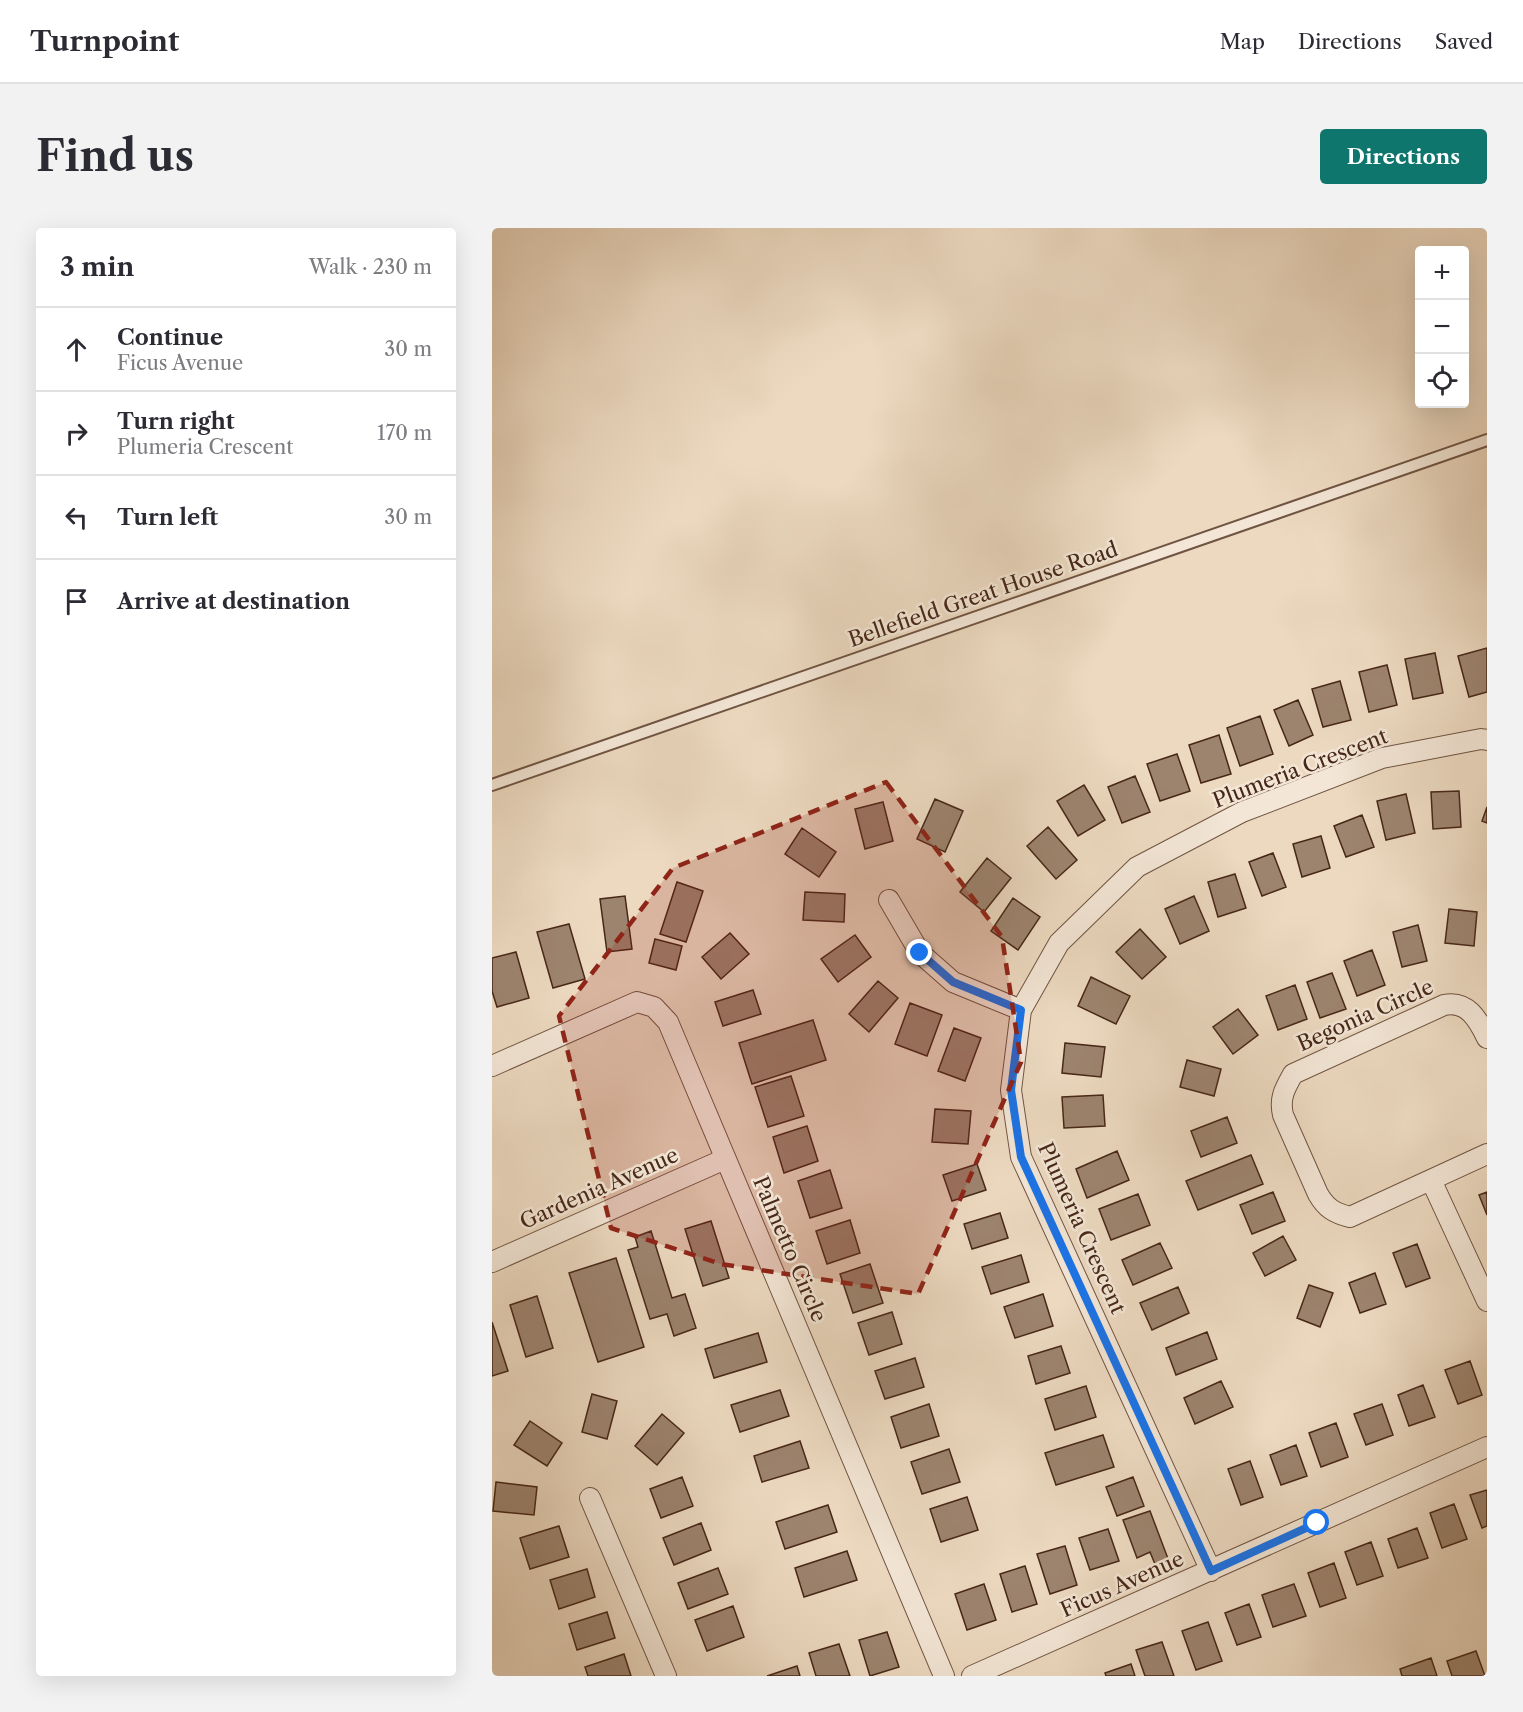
<!DOCTYPE html>
<html lang="en">
<head>
<meta charset="utf-8">
<style>
  body { margin:0; font-family:"Libre Caslon Text",serif; background:#f2f2f3; color:#2b2b33 }
  .controls { position:absolute; right:18px; top:18px; display:grid; overflow:hidden; border-radius:6px; box-shadow:0 6px 24px #0002 }
  .controls button { width:54px; height:54px; display:grid; place-items:center; padding:0; border:0; border-bottom:2px solid #e1e1e2; background:#fff; color:#2b2b33; font:30px sans-serif }
  .stop { position:absolute; width:18px; height:18px; margin:-14px; border:4px solid #1a73e8; border-radius:50%; background:#fff }
  .stop.end { background:#1a73e8; border-color:#fff; box-shadow:0 2px 6px #0008 }
  .list { margin:0; padding:0; list-style:none }
  h2 { display:flex; justify-content:space-between; align-items:center; height:78px; margin:0; padding:0 24px; font-size:26px }
  h2 small { font-size:20px; font-weight:400; color:#7c7c81 }
  .list li { display:grid; grid-template-columns:39px 1fr auto; gap:18px; align-items:center; box-sizing:border-box; height:84px; padding:0 24px; border-top:2px solid #e1e1e2 }
  .list b { display:block; font-size:22px; white-space:nowrap }
  .list p { margin:0; font-size:20px; white-space:nowrap; color:#7c7c81 }
  .list em { font-size:20px; font-style:normal; color:#7c7c81 }
  .icon { flex:none; width:33px; height:33px; fill:none; stroke:currentColor; stroke-width:2; stroke-linecap:round; stroke-linejoin:round }
  .map { position:relative; flex:none; width:995px; height:1448px; overflow:hidden; border-radius:6px }
  header { display:flex; align-items:center; gap:36px; box-sizing:border-box; height:84px; padding:0 30px; background:#fff; border-bottom:2px solid #e1e1e2 }
  header strong { font-size:28px }
  nav { display:flex; gap:33px; margin-inline-start:auto; font-size:21px }
  .intro { display:flex; align-items:center; justify-content:space-between; box-sizing:border-box; height:144px; padding:0 36px }
  h1 { margin:0; font-size:42px }
  .button { padding:15px 27px; border-radius:6px; background:#0f766e; color:#fff; font-size:21px; font-weight:700 }
  main { display:flex; gap:36px; padding:0 36px }
  aside { flex:1; background:#fff; border-radius:6px; box-shadow:0 6px 24px #0002 }
  .map>svg:first-child { display:block }
  .building { fill:#9d846f; stroke:#472718; stroke-width:1.5 }
  .lines { fill:none; stroke-linecap:round; stroke-linejoin:round }
  .service-casing { stroke:#705442; stroke-width:14 }
  .minor-casing { stroke:#705442; stroke-width:22 }
  .service { stroke:#f3e6d6; stroke-width:10 }
  .minor { stroke:#f3e6d6; stroke-width:20 }
  .route { stroke:#1a73e8; stroke-width:8 }
  .marked { fill:#8f2418; fill-opacity:0.2; stroke:#8f2418; stroke-width:4.5; stroke-dasharray:12 8; stroke-linejoin:round }
  .labels { text-anchor:middle; dominant-baseline:central; stroke-width:5; stroke-linejoin:round; paint-order:stroke }
  .street-label { font-size:21px; fill:#472718; stroke:#f3e6d6 }
</style>
</head>
<body>
<header>
<strong>Turnpoint</strong>
<nav><a>Map</a><a>Directions</a><a>Saved</a></nav>
</header>
<div class="intro"><h1>Find us</h1><a class="button">Directions</a></div>
<main>
<aside>
<h2>3 min<small>Walk · 230 m</small></h2>
<ul class="list">
<li><svg class="icon" aria-label="ahead" viewBox="0 0 24 24"><path d="M12 20V5M6 11l6-6 6 6"/></svg><div><b>Continue</b><p>Ficus Avenue</p></div><em>30 m</em></li>
<li><svg class="icon" aria-label="right" viewBox="0 0 24 24"><path d="M7 20v-9h11M14 6l5 5-5 5"/></svg><div><b>Turn right</b><p>Plumeria Crescent</p></div><em>170 m</em></li>
<li><svg class="icon" aria-label="left" viewBox="0 0 24 24"><path d="M17 20v-9H6M10 6l-5 5 5 5"/></svg><div><b>Turn left</b></div><em>30 m</em></li>
<li><svg class="icon" aria-label="arrive" viewBox="0 0 24 24"><path d="M6 21V4h12l-3 4 3 4H6"/></svg><div><b>Arrive at destination</b></div></li>
</ul>
</aside>
<div class="map">
<svg width="995" height="1448" viewBox="0 0 995 1448">
  <rect width="100%" height="100%" fill="#ecd9c0"/>
  <filter id="stains"><feTurbulence type="fractalNoise" baseFrequency=".00333" numOctaves="4"/><feColorMatrix values="0 0 0 0 .2 0 0 0 0 .09 0 0 0 0 .02 0 0 0 .5 -.17"/></filter>
  <radialGradient id="worn" r=".72"><stop offset=".6" stop-color="#630" stop-opacity="0"/><stop offset="1" stop-color="#630" stop-opacity=".3"/></radialGradient>
  <!-- building -->
  <path class="building" d="M995,420V464L977,469L966,428Z
    M943,425L951,465L921,471L913,431Z
    M895,437L905,477L877,484L867,444Z
    M848,453L859,492L831,499L820,461Z
    M806,472L821,507L797,518L782,482Z
    M768,488L781,526L748,538L735,500Z
    M727,507L739,546L709,555L697,517Z
    M685,526L698,563L668,573L655,536Z
    M643,548L658,584L630,595L616,559Z
    M592,557L613,592L586,608L565,573Z
    M967,563L969,599L941,601L939,564Z
    M914,566L923,605L894,612L885,573Z
    M443,571L471,583L453,624L425,611Z
    M391,574L401,613L373,621L363,581Z
    M995,579V595L990,593Z
    M870,587L882,619L854,629L842,598Z
    M556,599L585,632L564,651L535,618Z
    M310,600L344,624L327,649L293,626Z
    M829,608L838,640L810,649L801,616Z
    M781,625L794,659L770,668L757,634Z
    M495,630L519,650L492,684L468,664Z
    M743,646L754,680L726,689L716,654Z
    M185,654L211,663L194,714L168,706Z
    M313,664L353,666L352,694L311,692Z
    M133,668L140,721L115,724L108,671Z
    M702,668L717,703L688,716L673,681Z
    M521,670L548,689L526,722L499,703Z
    M957,681L985,684L982,718L953,715Z
    M77,696L93,751L61,760L45,704Z
    M926,697L935,733L910,739L901,704Z
    M648,701L674,729L650,751L624,724Z
    M238,705L257,726L229,751L210,729Z
    M363,707L379,729L346,754L329,731Z
    M163,711L190,718L184,742L157,735Z
    M880,722L893,757L865,768L852,733Z
    M24,724L37,770L5,779L0,763V730Z
    M840,745L854,781L828,790L815,754Z
    M599,749L638,768L624,796L586,778Z
    M386,753L406,770L377,804L357,786Z
    M803,757L815,791L786,802L774,768Z
    M261,762L269,786L231,798L223,774Z
    M418,775L450,787L435,828L403,816Z
    M746,781L766,807L741,826L721,799Z
    M321,792L334,832L260,856L247,815Z
    M462,800L489,810L473,853L446,843Z
    M573,815L613,819L609,849L570,845Z
    M695,832L729,841L722,868L688,859Z
    M299,848L312,888L276,899L263,859Z
    M611,867L613,898L572,900L570,869Z
    M443,881L479,883L476,916L440,914Z
    M735,889L745,915L709,929L699,903Z
    M315,898L326,933L292,945L281,909Z
    M625,923L637,952L595,970L584,941Z
    M759,927L771,956L706,982L694,953Z
    M485,936L494,962L460,973L451,947Z
    M338,942L350,980L318,990L306,953Z
    M781,964L793,993L760,1006L748,977Z
    M995,964V987L987,967Z
    M646,966L658,997L619,1012L607,981Z
    M508,985L516,1010L480,1021L472,996Z
    M358,992L368,1025L335,1036L324,1003Z
    M219,993L237,1050L211,1058L193,1001Z
    M159,1003L180,1070L193,1066L204,1100L182,1108L175,1086L158,1091L136,1022L146,1019L143,1009Z
    M791,1008L804,1032L773,1048L761,1025Z
    M668,1015L680,1040L641,1057L630,1032Z
    M925,1016L938,1050L914,1059L901,1025Z
    M529,1027L537,1054L499,1066L490,1039Z
    M124,1030L152,1119L106,1134L77,1045Z
    M378,1036L391,1075L361,1085L348,1046Z
    M883,1045L894,1076L868,1085L857,1055Z
    M817,1057L841,1065L828,1099L805,1090Z
    M686,1059L697,1085L660,1102L648,1075Z
    M551,1066L561,1098L523,1110L512,1079Z
    M45,1068L61,1120L34,1129L18,1077Z
    M400,1084L410,1116L377,1127L366,1095Z
    M0,1094L16,1143L0,1148Z
    M715,1104L725,1131L684,1147L674,1120Z
    M266,1105L275,1134L222,1150L213,1121Z
    M569,1118L578,1145L544,1156L536,1128Z
    M423,1130L432,1159L393,1171L383,1143Z
    M978,1133L990,1167L966,1176L953,1142Z
    M729,1153L741,1179L703,1196L692,1170Z
    M931,1157L943,1189L917,1198L906,1167Z
    M594,1158L604,1189L563,1202L553,1171Z
    M288,1162L297,1188L248,1204L239,1177Z
    M100,1166L125,1173L115,1211L90,1204Z
    M437,1176L447,1208L409,1220L399,1189Z
    M890,1176L901,1207L874,1217L862,1186Z
    M170,1186L192,1205L165,1237L143,1218Z
    M38,1193L70,1215L55,1238L22,1217Z
    M844,1195L856,1229L829,1239L817,1205Z
    M611,1207L622,1239L564,1257L553,1225Z
    M308,1213L317,1240L270,1254L262,1228Z
    M804,1217L815,1248L789,1257L778,1227Z
    M457,1221L468,1254L430,1266L419,1234Z
    M758,1233L771,1269L749,1277L736,1241Z
    M190,1249L201,1278L169,1290L158,1261Z
    M641,1249L652,1278L625,1288L614,1259Z
    M4,1254L45,1259L42,1287L1,1283Z
    M995,1262V1298L990,1300L978,1267Z
    M475,1269L486,1302L449,1314L438,1281Z
    M962,1276L975,1311L950,1320L938,1285Z
    M336,1277L345,1304L293,1321L284,1294Z
    M658,1283L678,1336L665,1341L658,1324L645,1330L631,1292Z
    M209,1295L219,1322L182,1337L171,1310Z
    M67,1298L77,1329L38,1341L28,1310Z
    M925,1300L936,1330L906,1340L896,1311Z
    M616,1301L627,1333L598,1342L587,1310Z
    M879,1314L891,1348L865,1357L853,1324Z
    M573,1318L585,1357L558,1366L545,1326Z
    M355,1323L365,1352L312,1369L303,1340Z
    M842,1335L854,1370L828,1379L816,1345Z
    M533,1338L545,1376L520,1384L508,1346Z
    M226,1340L236,1366L196,1381L186,1355Z
    M95,1341L103,1369L67,1381L58,1352Z
    M492,1356L504,1392L475,1402L463,1366Z
    M802,1356L814,1388L781,1399L770,1367Z
    M757,1376L769,1409L745,1417L733,1385Z
    M241,1378L252,1409L215,1423L203,1392Z
    M115,1384L123,1410L85,1422L77,1396Z
    M716,1394L730,1433L704,1442L690,1403Z
    M395,1404L407,1439L378,1448L367,1412Z
    M670,1414L682,1448H653L644,1422Z
    M347,1416L358,1448H324L317,1425Z
    M984,1423L993,1448H960L955,1433Z
    M132,1426L139,1448H96L93,1439Z
    M939,1430L945,1448H910L908,1441Z
    M639,1436L643,1448H614L613,1445Z
    M305,1438L308,1448H275Z"/>
  <g class="lines">
    <defs>
      <path id="service" d="M0,557L995,212"/>
      <path id="minor" d="M397,672L428,725L461,754L529,782
        M995,810C986,791 975,772 952,777L801,846C793,860 787,870 791,887L826,966C834,980 842,985 858,989L995,926
        M0,838L145,774L162,779L176,794L452,1448
        M939,952L995,1073
        M0,1034L233,931
        M98,1270L174,1448
        M719,1343L529,929L519,862L529,782L567,715L645,639L750,584L890,530L989,511L995,512
        M480,1448L995,1219"/>
    </defs>
    <!-- service casing -->
    <use href="#service" class="service-casing"/>
    <!-- minor casing -->
    <use href="#minor" class="minor-casing"/>
    <!-- service -->
    <use href="#service" class="service"/>
    <!-- minor -->
    <use href="#minor" class="minor"/>
  </g>
  <g class="lines">
    <!-- route -->
    <path class="route" d="M428,725L461,754L529,782L519,862L529,929L719,1343L825,1295"/>
  </g>
  <!-- marked area -->
  <path class="marked" d="M394,554L510,709L529,834L426,1066L229,1036L119,1000L67,788L181,640Z"/>
  <g class="labels">
    <!-- street labels -->
    <g class="street-label">
      <text transform="translate(491 366) rotate(-19)">Bellefield Great House Road</text>
      <text transform="translate(808 540) rotate(-21)">Plumeria Crescent</text>
      <text transform="translate(873 787) rotate(-24)">Begonia Circle</text>
      <text transform="translate(107 960) rotate(-24)">Gardenia Avenue</text>
      <text transform="translate(590 1000) rotate(66)">Plumeria Crescent</text>
      <text transform="translate(298 1021) rotate(67)">Palmetto Circle</text>
      <text transform="translate(630 1356) rotate(-24)">Ficus Avenue</text>
    </g>
  </g>
  <rect width="100%" height="100%" filter="url(#stains)"/>
  <rect width="100%" height="100%" fill="url(#worn)"/>
</svg>
<div class="controls">
<button>+</button>
<button>−</button>
<button><svg class="icon" aria-label="locate" viewBox="0 0 24 24"><circle cx="12" cy="12" r="6"/><path d="M12 2v4M12 18v4M2 12h4M18 12h4"/></svg></button>
</div>
<div class="stop" style="left:825px;top:1295px"></div>
<div class="stop end" style="left:428px;top:725px"></div>
</div>
</main>
</body>
</html>
